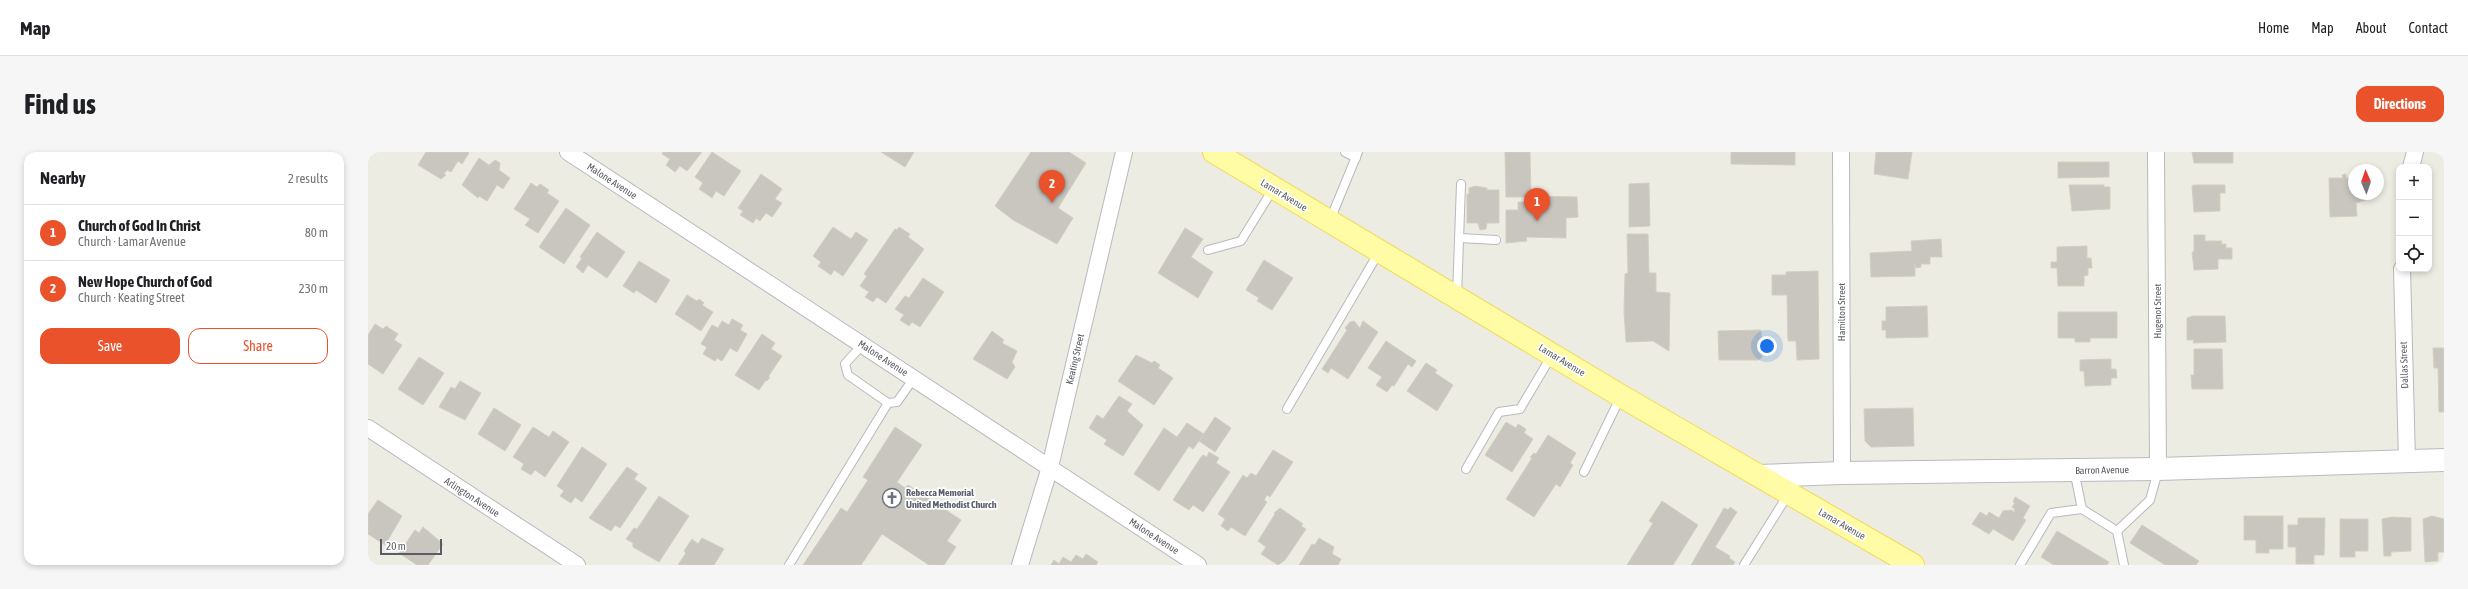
<!DOCTYPE html>
<html lang="en">
<head>
<meta charset="utf-8">
<style>
  body { margin:0; font-family:"Asap Condensed",sans-serif; background:#f6f6f6; color:#202124 }
  .controls { position:absolute; right:12px; top:12px; display:grid; overflow:hidden; border-radius:8px; box-shadow:0 2px 6px #0003 }
  .controls button { width:36px; height:36px; display:grid; place-items:center; padding:0; border:0; border-bottom:1px solid #e0e0e0; background:#fff; color:#202124; font:20px sans-serif }
  .compass { position:absolute; left:1980px; top:12px; width:36px; height:36px; border-radius:50%; background:#fff; box-shadow:0 2px 6px #0003; rotate:358deg }
  .scale { position:absolute; left:12px; bottom:10px; width:62px; box-sizing:border-box; padding-left:4px; border:2px solid #5a5d63; border-top:0; font-size:11px; line-height:14px; white-space:nowrap; color:#5a5d63; -webkit-text-stroke:3px #fff; paint-order:stroke }
  .you { position:absolute; left:1399px; top:194px; width:14px; height:14px; margin:-10px; border:3px solid #fff; border-radius:50%; background:#1a73e8; box-shadow:0 0 0 6px #1a73e833 }
  .badge { display:grid; place-items:center; width:26px; height:26px; border-radius:50%; background:#ea522b; color:#fff; font-size:13px; font-weight:700 }
  .pin { position:absolute; translate:-50% -33px; filter:drop-shadow(0 1px 2px #0008) }
  .pin::after { content:''; position:absolute; top:21px; width:14px; height:12px; background:inherit; clip-path:polygon(0 0,100% 0,50% 100%) }
  .list { margin:0; padding:0; list-style:none }
  h2 { display:flex; justify-content:space-between; align-items:center; height:52px; margin:0; padding:0 16px; font-size:17px }
  h2 small { font-size:13px; font-weight:400; color:#757577 }
  .list li { display:grid; grid-template-columns:26px 1fr auto; gap:12px; align-items:center; box-sizing:border-box; height:56px; padding:0 16px; border-top:1px solid #e0e0e0 }
  .list b { display:block; font-size:15px; white-space:nowrap }
  .list p { margin:0; font-size:13px; white-space:nowrap; color:#757577 }
  .list em { font-size:13px; font-style:normal; color:#757577 }
  .actions { display:flex; gap:8px; padding:12px 16px }
  .actions a { flex:1; padding:9px 0; border:1px solid #ea522b; border-radius:12px; text-align:center; font-size:14px; color:#ea522b }
  .actions .main { background:#ea522b; color:#fff }
  .icon { flex:none; width:22px; height:22px; fill:none; stroke:currentColor; stroke-width:2; stroke-linecap:round; stroke-linejoin:round }
  .map { position:relative; flex:none; width:2076px; height:413px; overflow:hidden; border-radius:12px }
  header { display:flex; align-items:center; gap:24px; box-sizing:border-box; height:56px; padding:0 20px; background:#fff; border-bottom:1px solid #e0e0e0 }
  header strong { font-size:19px }
  nav { display:flex; gap:22px; margin-inline-start:auto; font-size:14px }
  .intro { display:flex; align-items:center; justify-content:space-between; box-sizing:border-box; height:96px; padding:0 24px }
  h1 { margin:0; font-size:28px }
  .button { padding:10px 18px; border-radius:12px; background:#ea522b; color:#fff; font-size:14px; font-weight:700 }
  main { display:flex; gap:24px; padding:0 24px }
  aside { flex:1; background:#fff; border-radius:12px; box-shadow:0 2px 6px #0003 }
  .map>svg:first-child { display:block }
  .building { fill:#c8c6bf; stroke:#d2cfc0 }
  .lines { fill:none; stroke-linecap:round; stroke-linejoin:round }
  .service-casing { stroke:#b7b9be; stroke-width:10 }
  .minor-casing { stroke:#b7b9be; stroke-width:18 }
  .secondary-casing { stroke:#b7bac0; stroke-width:24 }
  .primary-casing { stroke:#f2da56; stroke-width:24 }
  .service { stroke:#fff; stroke-width:8 }
  .minor { stroke:#fff; stroke-width:16 }
  .secondary { stroke:#fff; stroke-width:22 }
  .primary { stroke:#fffca5; stroke-width:22 }
  .labels { text-anchor:middle; dominant-baseline:central; stroke-width:3.5; stroke-linejoin:round; paint-order:stroke }
  .street-label { font-size:10px; fill:#5a5d63; stroke:#fff }
  .worship-label { font-size:10px; font-weight:bold; fill:#5b616d; stroke:#fff; text-anchor:start }
</style>
</head>
<body>
<header>
<strong>Map</strong>
<nav><a>Home</a><a>Map</a><a>About</a><a>Contact</a></nav>
</header>
<div class="intro"><h1>Find us</h1><a class="button">Directions</a></div>
<main>
<aside>
<h2>Nearby<small>2 results</small></h2>
<ul class="list">
<li><span class="badge">1</span><div><b>Church of God In Christ</b><p>Church · Lamar Avenue</p></div><em>80 m</em></li>
<li><span class="badge">2</span><div><b>New Hope Church of God</b><p>Church · Keating Street</p></div><em>230 m</em></li>
</ul>
<div class="actions"><a class="main">Save</a><a>Share</a></div>
</aside>
<div class="map">
<svg width="2076" height="413" viewBox="0 0 2076 413">
  <rect width="100%" height="100%" fill="#edece2"/>
  <!-- building -->
  <path class="building" d="M58,0H100L101,1L94,12L90,9L83,20L79,18L76,22L78,23L73,27L50,13Z
    M295,0H334L319,19L312,14L307,20L298,13L302,7L294,2Z
    M344,0L373,19L356,44L348,39L344,46L331,37L335,31L327,25Z
    M513,0H546L537,15Z
    M663,0H701L718,11L690,56L705,66L689,92L645,68L627,54Z
    M1137,0H1162L1163,45H1138Z
    M1363,0H1427V13L1363,12Z
    M1508,0H1544L1540,27L1506,22Z
    M1824,0H1865V11H1826Z
    M111,6L121,13L127,8L132,11L131,18L142,26L135,37L129,33L119,49L111,44L110,46L94,33Z
    M1690,10H1741V25L1690,26Z
    M393,22L414,37L407,47L414,51L404,65L398,61L392,69L388,66L385,71L372,63L375,59L370,56Z
    M1978,22V26H1986V42H1998V48L1988,51L1989,64L1962,65L1961,26H1975L1974,23Z
    M163,31L169,35L172,32L181,38L179,41L191,49L170,81L157,73L162,67L146,57Z
    M1281,31L1282,74L1261,75V32Z
    M1701,33H1736V35H1742V57L1704,59Z
    M1826,33H1857V41H1852V59L1826,60L1824,34Z
    M1107,34L1119,36V38H1131V71H1119L1118,77L1112,78L1110,71H1099V42H1101V36Z
    M1168,44L1209,45L1210,65L1198,66V86L1158,85L1159,89L1138,91V58H1150V50H1168Z
    M198,56L222,73L196,112L171,95Z
    M465,75L483,87L488,80L500,88L475,124L466,118L463,123L450,114L453,110L445,104Z
    M531,75L542,82L540,85L556,97L518,151L509,145L505,150L497,145L501,140L492,134L499,124L496,122L527,77L529,78Z
    M817,76L835,87L823,105L845,120L830,146L790,121Z
    M229,80L257,100L239,126L220,113L215,121L208,115L214,106L212,105Z
    M1259,82H1280L1281,121H1288V140L1302,141L1301,199L1285,189L1258,190L1256,159L1257,122L1260,121Z
    M1826,83H1837V89H1854L1853,92H1858V96H1864V107H1850V117L1826,118L1824,100H1826Z
    M1573,87L1574,105H1562V112H1553V115L1548,116L1547,112V124L1503,125L1502,101L1544,99L1543,89Z
    M1719,94V106H1723L1724,116H1720V123L1716,124V134H1690L1689,116H1683V110H1689V95Z
    M896,108L925,126L904,158L889,149L891,146L878,138Z
    M271,109L302,128L288,151L268,138L266,141L255,134Z
    M1450,119L1451,207L1429,208L1428,189H1420L1419,143H1404V123H1418V120Z
    M555,126L576,140L552,175L544,170L541,174L532,168L536,163L527,157L537,144L541,146Z
    M319,143L329,149L331,147L336,151L334,153L345,160L333,179L307,162Z
    M1559,154L1560,185L1518,186V178H1514V169H1518V155Z
    M1690,160H1749V186H1722V190H1707V186H1690Z
    M1825,164H1857L1858,190L1825,191L1826,188H1819V166Z
    M364,167L375,173L372,178L379,182L369,200L362,196L354,209L349,206L347,209L335,202L339,195L333,192L344,173L350,176L354,169L361,173Z
    M986,169L992,176L995,169L1010,180L980,227L963,216L960,221L954,217L979,178L977,176L982,170Z
    M7,172L15,177L18,174L30,182L26,188L34,193L15,222L0,212V183Z
    M1393,178L1394,205L1391,208H1351L1350,179Z
    M624,179L636,188L634,191L649,199L644,210L647,215L639,227L605,207Z
    M394,182L407,191L403,197L414,204L400,225H402L399,229L398,228L391,238L367,223Z
    M1018,189L1048,209L1044,215L1040,212L1026,234L1024,233L1019,240L1008,233L1014,225L1000,216Z
    M2065,196H2076V260H2071L2070,216H2066Z
    M1826,197H1854L1855,237H1824L1823,223H1826Z
    M768,203L784,211L786,209L792,213L790,216L805,226L786,253L750,229Z
    M51,205L76,221L55,253L30,237Z
    M1743,207V217H1748L1749,226H1743V233L1717,234L1716,219H1712V208Z
    M1058,211L1069,218L1067,221L1085,233L1069,259L1039,239Z
    M92,229L113,241L97,268L71,255L83,235L87,237Z
    M751,244L764,252L759,259L775,273L755,304L736,292L739,288L721,276L729,263L735,267Z
    M126,256L153,273L137,299L110,282Z
    M1545,256L1546,294L1503,295L1497,289L1496,257Z
    M847,265L863,276L847,300L831,289Z
    M1138,270L1148,276L1150,272L1158,277L1156,281L1165,287L1144,320L1117,303Z
    M819,271L836,282L825,297L821,294L791,339L766,322L796,276L809,285Z
    M165,275L181,285L185,279L201,290L177,325L167,318L163,323L153,317L156,312L145,305Z
    M527,275L554,293L529,330L537,336L540,333L593,368L579,389L588,395L576,413H561L514,382L493,413H435L473,356L479,360L500,328L495,325Z
    M1180,283L1208,301L1202,311L1205,313L1192,335L1188,332L1166,365L1138,347L1164,306L1162,305L1166,301L1168,302Z
    M214,295L239,312L214,350L207,345L203,351L192,344L196,339L189,334Z
    M905,298L925,310L902,345L899,343L896,348L899,350L877,384L863,375L860,379L853,374L857,367L850,362L875,323L879,326L883,321L888,324Z
    M841,300L851,306L848,311L862,320L835,360L825,353L821,358L805,348L833,305L835,303L839,305Z
    M259,315L270,322L266,327L279,336L252,376L247,373L243,379L221,366Z
    M291,344L321,364L291,410L265,395V391L258,387L266,376L269,377Z
    M1647,345L1662,354L1655,366L1658,368L1645,389L1625,377L1621,382L1604,372L1612,360L1619,364L1621,360L1631,366L1635,359L1644,358L1646,361L1647,357L1644,355L1647,351L1645,350Z
    M10,348L34,364L17,393L0,382V362Z
    M1294,349L1330,373L1305,413H1259L1285,371L1281,369Z
    M1362,355L1369,360L1347,395L1362,404L1361,406L1367,410L1365,413H1323L1356,356L1360,358Z
    M912,356L935,372L933,374L938,377L917,408L910,413L893,402L898,395L890,389L907,362L906,361Z
    M1876,364H1915V397H1901V401H1888V388H1876Z
    M2064,364L2076,367V400H2070V409L2057,410L2055,367Z
    M2024,365L2043,366V399L2023,400V404H2016L2014,367Z
    M1930,366H1957L1956,403H1946V412H1928V395H1920V373H1930Z
    M1972,367H2000V399H1987V405H1972Z
    M1774,373L1831,409L1828,413H1797L1762,391Z
    M55,375L75,392L60,413H49L31,401L47,378L51,381Z
    M1689,379L1741,410L1739,413H1686L1673,405Z
    M334,386L356,397L346,413H310L318,401L316,399L324,387L330,392Z
    M951,386L966,395L964,402L973,407L970,413H931L944,392L947,393Z
    M718,402L730,410L728,413H683L686,408L691,412L695,405L703,410L708,403L715,407Z"/>
  <g class="lines">
    <defs>
      <path id="service" d="M977,0L988,6
        M962,68L990,0
        M1092,86L1128,88
        M840,98L873,89L905,37
        M1089,144L1093,32
        M494,193L477,212L480,223L520,251L529,250L546,226
        M919,257L1011,100
        M1098,317L1131,260L1152,257L1184,203
        M1706,318L1714,357
        M1216,320L1253,244
        M1749,379L1782,348L1790,319
        M421,413L520,251
        M1376,413L1421,341
        M1652,413L1683,361L1714,357L1749,379L1756,413"/>
      <path id="minor" d="M200,0L830,413
        M1473,0L1474,321
        M1788,0L1790,317
        M2043,15L2047,0
        M2034,117L2039,309
        M0,276L209,413
        M652,413L682,315L756,0"/>
      <path id="secondary" d="M1392,324L1474,321L1790,317L2076,308"/>
      <path id="primary" d="M846,0L1253,244L1545,413"/>
    </defs>
    <!-- service casing -->
    <use href="#service" class="service-casing"/>
    <!-- minor casing -->
    <use href="#minor" class="minor-casing"/>
    <!-- secondary casing -->
    <use href="#secondary" class="secondary-casing"/>
    <!-- primary casing -->
    <use href="#primary" class="primary-casing"/>
    <!-- service -->
    <use href="#service" class="service"/>
    <!-- minor -->
    <use href="#minor" class="minor"/>
    <!-- secondary -->
    <use href="#secondary" class="secondary"/>
    <!-- primary -->
    <use href="#primary" class="primary"/>
  </g>
  <!-- icons -->
  <defs>
    <symbol id="church-ring" viewBox="-11 -11 22 22"><circle r="9.5" fill="#fff" stroke="#6b7280" stroke-width="1.5"/><path d="M-1.2-6h2.4v3.5h3.3v2.4h-3.3V6h-2.4V-.1h-3.3v-2.4h3.3Z" fill="#6b7280"/></symbol>
  </defs>
  <g fill-rule="evenodd">
    <use href="#church-ring" x="513" y="335" width="22" height="22"/>
  </g>
  <g class="labels">
    <!-- street labels -->
    <g class="street-label">
      <text transform="translate(244 29) rotate(33)">Malone Avenue</text>
      <text transform="translate(916 43) rotate(31)">Lamar Avenue</text>
      <text transform="translate(1789 159) rotate(-90)">Hugenot Street</text>
      <text transform="translate(1473 160) rotate(-90)">Hamilton Street</text>
      <text transform="translate(515 206) rotate(33)">Malone Avenue</text>
      <text transform="translate(707 207) rotate(-77)">Keating Street</text>
      <text transform="translate(1194 208) rotate(31)">Lamar Avenue</text>
      <text transform="translate(2036 213) rotate(-92)">Dallas Street</text>
      <text transform="translate(1734 318) rotate(-1)">Barron Avenue</text>
      <text transform="translate(104 345) rotate(33)">Arlington Avenue</text>
      <text transform="translate(1474 372) rotate(30)">Lamar Avenue</text>
      <text transform="translate(786 384) rotate(33)">Malone Avenue</text>
    </g>
    <!-- worship labels -->
    <g class="worship-label">
      <text x="538" y="340">Rebecca Memorial<tspan x="538" dy="12">United Methodist Church</tspan></text>
    </g>
  </g>
</svg>
<div class="controls">
<button>+</button>
<button>−</button>
<button><svg class="icon" aria-label="locate" viewBox="0 0 24 24"><circle cx="12" cy="12" r="6"/><path d="M12 2v4M12 18v4M2 12h4M18 12h4"/></svg></button>
</div>
<svg class="compass" viewBox="-18 -18 36 36"><path d="M0-13l5 13h-10z" fill="#e53935"/><path d="M0 13l5-13h-10z" fill="#757577"/></svg>
<div class="scale">20 m</div>
<div class="you"></div>
<div class="pin badge" style="left:1169px;top:69px">1</div>
<div class="pin badge" style="left:684px;top:51px">2</div>
</div>
</main>
</body>
</html>
